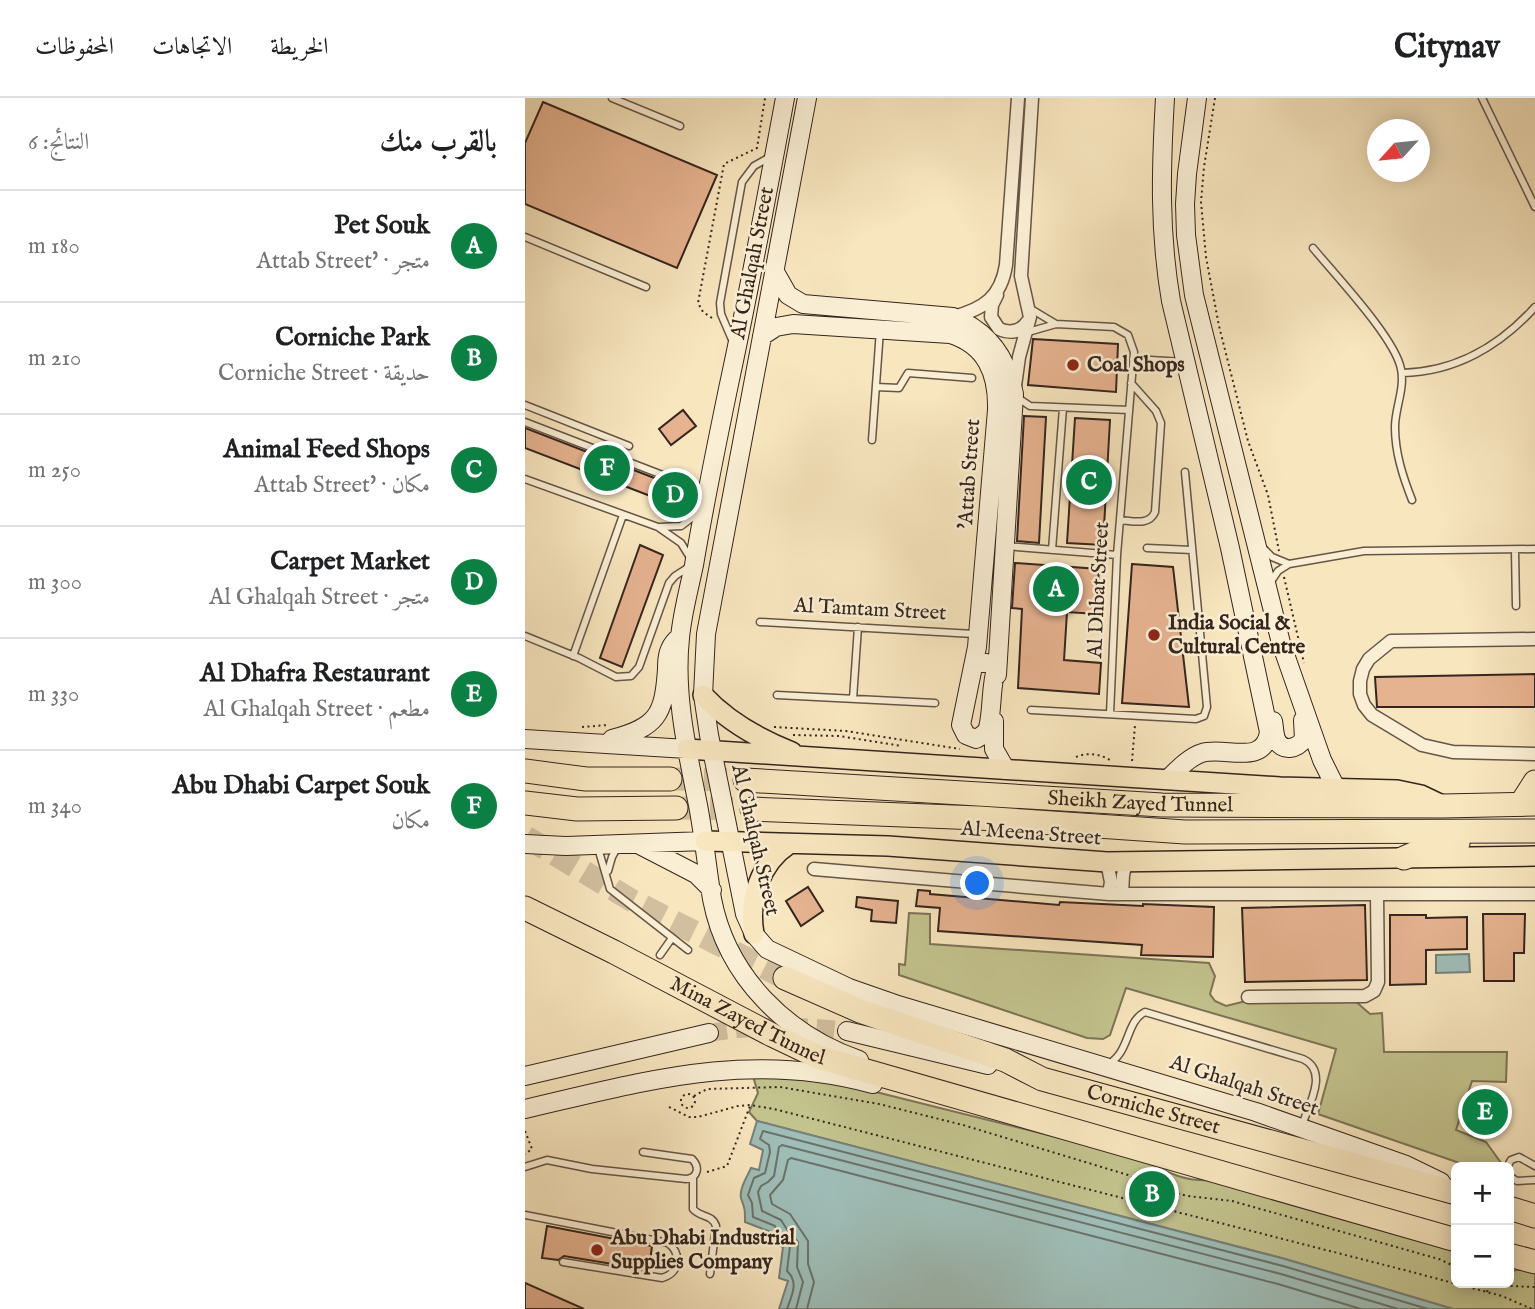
<!DOCTYPE html>
<html lang="ar">
<head>
<meta charset="utf-8">
<style>
  body { margin:0; font-family:"IM FELL English",Amiri,serif; background:#f2f2f2; color:#202124; direction:rtl }
  .controls { position:absolute; right:21px; bottom:21px; display:grid; overflow:hidden; border-radius:10px; box-shadow:0 4px 18px #0003 }
  .controls button { width:63px; height:63px; display:grid; place-items:center; padding:0; border:0; border-bottom:2px solid #e0e0e0; background:#fff; color:#202124; font:35px sans-serif }
  .compass { position:absolute; left:842px; top:21px; width:63px; height:63px; border-radius:50%; background:#fff; box-shadow:0 4px 18px #0003; rotate:243deg }
  .you { position:absolute; left:453px; top:786px; width:24px; height:24px; margin:-18px; border:5px solid #fff; border-radius:50%; background:#1a73e8; box-shadow:0 0 0 10px #1a73e833 }
  .badge { display:grid; place-items:center; width:46px; height:46px; border-radius:50%; background:#0b8043; color:#fff; font-size:23px; font-weight:700 }
  .pin { position:absolute; translate:-50% -50%; border:4px solid #fff; box-shadow:0 2px 7px #0006 }
  .list { margin:0; padding:0; list-style:none }
  h2 { display:flex; justify-content:space-between; align-items:center; height:91px; margin:0; padding:0 28px; font-size:30px }
  h2 small { font-size:23px; font-weight:400; color:#757577 }
  .list li { display:grid; grid-template-columns:46px 1fr auto; gap:21px; align-items:center; box-sizing:border-box; height:112px; padding:0 28px; border-top:2px solid #e0e0e0 }
  .list b { display:block; font-size:26px; white-space:nowrap }
  .list p { margin:0; font-size:23px; white-space:nowrap; color:#757577 }
  .list em { font-size:23px; font-style:normal; color:#757577 }
  .map { position:relative; flex:none; width:1010px; height:1211px; overflow:hidden; direction:ltr }
  header { display:flex; align-items:center; gap:42px; box-sizing:border-box; height:98px; padding:0 35px; background:#fff; border-bottom:2px solid #e0e0e0 }
  header strong { font-size:33px }
  nav { display:flex; gap:38px; margin-inline-start:auto; font-size:24px }
  main { display:flex }
  aside { flex:1; background:#fff }
  .map>svg:first-child { display:block }
  .green { fill:#c3c38e; stroke:#7c7456; stroke-width:2 }
  .water { fill:#9fbeb8; stroke:#75817a; stroke-width:2 }
  .lines { fill:none; stroke-linecap:round; stroke-linejoin:round }
  .shore { stroke:#6a726a; stroke-width:2 }
  .building { fill:#e6b390; stroke:#35251d; stroke-width:2 }
  .secondary-tunnel { stroke:#d1bf9f; stroke-width:18; stroke-dasharray:18 9; stroke-linecap:butt }
  .highway-tunnel { stroke:#d1bf9f; stroke-width:23; stroke-dasharray:23 11; stroke-linecap:butt }
  .lane-casing { stroke:#665546; stroke-width:9 }
  .street-casing { stroke:#665546; stroke-width:15 }
  .secondary-casing { stroke:#35251d; stroke-width:20 }
  .primary-casing { stroke:#35251d; stroke-width:22 }
  .highway-casing { stroke:#35251d; stroke-width:25 }
  .path { stroke:#35251d; stroke-width:2; stroke-dasharray:2 3.5; stroke-linecap:butt }
  .lane { stroke:#faefd5; stroke-width:6 }
  .street { stroke:#faefd5; stroke-width:12 }
  .secondary { stroke:#faefd5; stroke-width:18 }
  .primary { stroke:#f8e6bf; stroke-width:19 }
  .highway { stroke:#f8e6bf; stroke-width:23 }
  .poi-dot { fill:#8f2418; stroke:#faefd5; stroke-width:2.5 }
  .labels { text-anchor:middle; dominant-baseline:central; stroke-width:5; stroke-linejoin:round; paint-order:stroke }
  .street-label { font-size:21px; fill:#35251d; stroke:#faefd5 }
  .poi-label { font-size:21px; font-weight:bold; fill:#35251d; stroke:#faefd5; text-anchor:start }
</style>
</head>
<body>
<header>
<strong>Citynav</strong>
<nav><a>الخريطة</a><a>الاتجاهات</a><a>المحفوظات</a></nav>
</header>
<main>
<div class="map">
<svg width="1010" height="1211" viewBox="0 0 1010 1211">
  <rect width="100%" height="100%" fill="#f8e6bf"/>
  <filter id="stains"><feTurbulence type="fractalNoise" baseFrequency=".00286" numOctaves="4"/><feColorMatrix values="0 0 0 0 .2 0 0 0 0 .09 0 0 0 0 .02 0 0 0 .5 -.17"/></filter>
  <radialGradient id="worn" r=".72"><stop offset=".6" stop-color="#630" stop-opacity="0"/><stop offset="1" stop-color="#630" stop-opacity=".3"/></radialGradient>
  <!-- green -->
  <path class="green" d="M384,815L405,816V846L684,865L690,878L685,896L690,903L701,908L721,903L828,901L845,916L857,915L859,954H982L981,984L947,983L931,1032L961,1044L979,1069H946L793,1016L811,951L601,890L585,937L578,941L562,940L374,877V866L380,867Z
    M227,975L323,987L623,1062C643,1076 662,1084 687,1082L931,1151V1185H984V1173L1010,1170V1211H928L760,1161L232,1023L224,1014L233,995Z"/>
  <!-- water -->
  <path class="water" d="M944,856L945,874L911,875V857Z
    M232,1023L760,1161L928,1211H254L263,1183L254,1180L258,1149L247,1144L246,1134L220,1124C220,1110 220,1112 216,1100C214,1091 222,1079 226,1070L234,1072L238,1052L225,1046Z"/>
  <g class="lines">
    <!-- shore -->
    <path class="shore" d="M262,1211C267,1197 274,1184 262,1173L265,1148L254,1139L250,1128L228,1119L227,1105L223,1097L229,1080L240,1075L245,1054L244,1047L235,1041L238,1033L758,1168L903,1211
      M271,1211L278,1184L272,1169L273,1144L263,1133L256,1122L237,1113L233,1094L236,1088L243,1084L249,1078L254,1049L257,1047L756,1176L873,1211
      M282,1211L289,1184L283,1166V1143L265,1116L247,1106L245,1097L258,1082L263,1062L266,1060L753,1186L836,1211"/>
  </g>
  <!-- building -->
  <path class="building" d="M18,4L192,77L152,170L0,106V45Z
    M508,241L593,246L591,294L503,287Z
    M158,312L171,328L146,347L134,331Z
    M499,318L521,319L514,445L492,443Z
    M550,320L585,322L578,447L542,445Z
    M0,330L163,393L154,409L0,350Z
    M115,447L138,457L97,569L75,560Z
    M490,465L574,471L571,516L542,514L539,562L576,565L574,596L493,590L497,511L487,510Z
    M607,466L648,469L664,609L597,605Z
    M1010,576V609H852L850,579Z
    M283,789L298,813L276,828L261,803Z
    M393,792L405,793V796L534,807L535,804L618,808V806L689,809L688,859L616,857L617,847L413,833L415,810L391,808Z
    M332,799L373,803L371,825L346,823L347,812L331,809Z
    M840,807L842,882L720,884L717,810Z
    M958,816H1000L999,855H989V883H959Z
    M865,817H901V820L942,819V851L901,852V886L865,887Z
    M949,996L979,1004L970,1033L941,1025Z
    M22,1128L127,1148L124,1172L39,1158L33,1162L17,1160Z
    M0,1185L59,1211H0Z"/>
  <g class="lines">
    <!-- secondary-tunnel -->
    <path class="secondary-tunnel" d="M184,935C231,927 275,927 322,933"/>
    <!-- highway-tunnel -->
    <path class="highway-tunnel" d="M145,681L220,682
      M151,710L227,711
      M1,739L106,802L260,880"/>
    <defs>
      <path id="lane" d="M87,0L155,28
        M957,0L1010,109
        M0,139L121,189
        M788,150C811,178 870,240 876,271C880,291 870,310 870,329C870,355 878,379 887,402
        M506,211L531,226
        M503,234L531,226L589,229L603,237L609,254L592,457L585,616
        M208,244L196,216L195,205L217,84L229,68L245,59
        M608,261L659,264
        M877,275C930,274 975,248 1010,209
        M351,289L374,290L383,275L447,280
        M493,300L505,308L604,312
        M0,307L104,348
        M0,324L179,393
        M347,342L355,232
        M0,381L133,429L156,445L166,461
        M595,422C608,423 624,428 630,414L636,325L631,313L606,285
        M135,429L156,428L172,416
        M480,448L592,457
        M622,450L667,452
        M739,451L747,459L764,466
        M527,452L538,310
        M990,452L991,508
        M745,485L753,473L764,466L839,453L1010,451
        M235,524L449,536
        M0,538L54,560L91,579L106,578L114,569L144,485L150,478L164,469
        M48,558L98,417
        M252,597L410,605
        M328,601L333,529
        M506,612L671,621L679,618L682,609L660,374
        M73,750L85,791L163,852
        M83,773L87,759L93,748
        M135,857L147,840
        M582,967C606,954 600,924 620,914L778,961C804,973 784,1007 777,1027
        M0,1069L22,1062L67,1071L161,1081C173,1080 175,1069 167,1061L118,1054
        M982,1069L986,1062L994,1059L1010,1068
        M984,1078L992,1083L1010,1082
        M168,1079V1111C176,1120 187,1116 191,1128L185,1176
        M0,1117L143,1145C157,1156 155,1175 137,1180L38,1164"/>
      <path id="street" d="M472,197L467,207L466,219L474,231C486,236 496,234 503,223
        M428,219C459,211 476,199 481,167L493,0
        M490,288L494,259L505,219L496,178L507,0
        M1010,541L866,543L844,561L838,571L835,583V596L839,607L847,617L897,647L928,654L1010,656
        M582,764L586,784L584,796
        M289,771L584,796H1010
        M597,796L598,777L601,764
        M723,899L840,898L849,893L853,884L852,796"/>
      <path id="secondary" d="M260,0C242,97 224,194 203,291C191,349 179,408 169,467C164,491 157,516 155,540C149,596 162,652 173,707C179,739 182,770 187,801C202,879 262,937 334,962
        M282,0L181,536L178,597L184,637L220,816L229,836L242,851L324,890L370,906L731,1014L881,1067L916,1084
        M640,0C636,70 634,133 646,203L705,450L744,634C739,669 700,648 677,655C664,659 652,672 642,682
        M672,0L662,76L660,106L661,137L669,197L756,545L797,662L812,692
        M250,174L263,197L278,206L428,219C463,233 482,259 489,296L472,577
        M237,238L251,229L268,226L425,236C461,247 473,275 472,312L452,549L436,627L441,637L451,641C456,638 461,636 463,630C468,610 465,589 472,567L451,563
        M469,623V651L481,672
        M748,623C749,628 749,635 751,641C757,655 772,651 779,641L778,622
        M0,641L162,651
        M87,641C132,629 139,617 142,571C142,559 143,550 152,541
        M0,746L41,748L180,743
        M113,746L171,776L187,792
        M322,933L463,967
        M0,978L184,935
        M0,1011C121,983 224,952 348,986"/>
      <path id="primary" d="M178,597C202,623 234,641 267,654
        M162,651L755,689L872,692L896,697L917,707
        M180,743L363,748L582,764L1010,758
        M229,836C223,802 235,765 264,746"/>
      <g id="highway">
        <path d="M0,673L61,681H145"/>
        <path id="s1" d="M220,682L637,707L918,708L1010,706"/>
        <path d="M0,705L52,711L151,710"/>
        <path d="M996,706L1010,684"/>
        <path d="M227,711L454,720L660,734L1010,733"/>
        <path d="M879,760L904,749L933,745"/>
        <path id="s2" d="M0,810L89,854L247,937L293,959L931,1142"/>
        <path id="s3" d="M260,880L335,913L480,962L517,981L931,1095"/>
        <path d="M984,1110L1010,1118"/>
        <path d="M984,1157L1010,1164"/>
      </g>
    </defs>
    <!-- lane casing -->
    <use href="#lane" class="lane-casing"/>
    <!-- street casing -->
    <use href="#street" class="street-casing"/>
    <!-- secondary casing -->
    <use href="#secondary" class="secondary-casing"/>
    <!-- primary casing -->
    <use href="#primary" class="primary-casing"/>
    <!-- highway casing -->
    <use href="#highway" class="highway-casing"/>
    <!-- path -->
    <path class="path" d="M690,0L679,69L676,104L681,159L694,228L723,343L743,397L754,453
      M187,220L178,214L173,205L199,66L232,50L240,0
      M759,479L779,565
      M57,629L83,627
      M249,629L321,633L435,651
      M268,637L314,638L377,648
      M551,659C562,654 575,656 585,662
      M607,663L610,627
      M156 1003a7 7 0 1 1 14 0a7 7 0 1 1-14 0Z
      M169,998L182,991L255,989L354,1006L438,1027L603,1077L629,1090L663,1098L707,1103L914,1161L931,1169
      M144,1009L164,1019H173L213,1008L225,1007L249,1011L887,1174L977,1198L1007,1211
      M0,1033L7,1051L0,1056
      M182,1074L202,1068L225,1008
      M643,1110L647,1096
      M975,1185L986,1188L1010,1189
      M962,1194L965,1185"/>
    <!-- lane -->
    <use href="#lane" class="lane"/>
    <!-- street -->
    <use href="#street" class="street"/>
    <!-- secondary -->
    <use href="#secondary" class="secondary"/>
    <!-- primary -->
    <use href="#primary" class="primary"/>
    <!-- highway -->
    <use href="#highway" class="highway"/>
  </g>
  <!-- markers -->
  <g class="poi-dot">
    <circle cx="548" cy="267" r="7"/>
    <circle cx="629" cy="537" r="7"/>
    <circle cx="72" cy="1152" r="7"/>
  </g>
  <g class="labels">
    <!-- street labels -->
    <g class="street-label">
      <text transform="translate(228 165) rotate(-79)">Al Ghalqah Street</text>
      <text transform="translate(445 376) rotate(-86)">'Attab Street</text>
      <text transform="translate(574 492) rotate(-87)">Al Dhbat Street</text>
      <text transform="translate(345 512) rotate(3)">Al Tamtam Street</text>
      <text stroke="none"><textPath href="#s1" startOffset="396">Sheikh Zayed Tunnel</textPath></text>
      <text transform="translate(506 736) rotate(4)">Al Meena Street</text>
      <text transform="translate(230 742) rotate(77)">Al Ghalqah Street</text>
      <text stroke="none"><textPath href="#s2" startOffset="250">Mina Zayed Tunnel</textPath></text>
      <text transform="translate(719 988) rotate(18)">Al Ghalqah Street</text>
      <text stroke="none"><textPath href="#s3" startOffset="392">Corniche Street</textPath></text>
    </g>
    <!-- poi labels -->
    <g class="poi-label">
      <text x="562" y="267">Coal Shops</text>
      <text x="643" y="525">India Social &amp;<tspan x="643" dy="24">Cultural Centre</tspan></text>
      <text x="86" y="1140">Abu Dhabi Industrial<tspan x="86" dy="24">Supplies Company</tspan></text>
    </g>
  </g>
  <rect width="100%" height="100%" filter="url(#stains)"/>
  <rect width="100%" height="100%" fill="url(#worn)"/>
</svg>
<div class="controls">
<button>+</button>
<button>−</button>
</div>
<svg class="compass" viewBox="-18 -18 36 36"><path d="M0-13l5 13h-10z" fill="#e53935"/><path d="M0 13l5-13h-10z" fill="#757577"/></svg>
<div class="you"></div>
<div class="pin badge" style="left:531px;top:491px">A</div>
<div class="pin badge" style="left:627px;top:1096px">B</div>
<div class="pin badge" style="left:564px;top:384px">C</div>
<div class="pin badge" style="left:150px;top:397px">D</div>
<div class="pin badge" style="left:960px;top:1014px">E</div>
<div class="pin badge" style="left:82px;top:370px">F</div>
</div>
<aside>
<h2>بالقرب منك<small>النتائج: 6</small></h2>
<ul class="list">
<li><span class="badge">A</span><div><b>Pet Souk</b><p>متجر · 'Attab Street</p></div><em>180 m</em></li>
<li><span class="badge">B</span><div><b>Corniche Park</b><p>حديقة · Corniche Street</p></div><em>210 m</em></li>
<li><span class="badge">C</span><div><b>Animal Feed Shops</b><p>مكان · 'Attab Street</p></div><em>250 m</em></li>
<li><span class="badge">D</span><div><b>Carpet Market</b><p>متجر · Al Ghalqah Street</p></div><em>300 m</em></li>
<li><span class="badge">E</span><div><b>Al Dhafra Restaurant</b><p>مطعم · Al Ghalqah Street</p></div><em>330 m</em></li>
<li><span class="badge">F</span><div><b>Abu Dhabi Carpet Souk</b><p>مكان</p></div><em>340 m</em></li>
</ul>
</aside>
</main>
</body>
</html>
